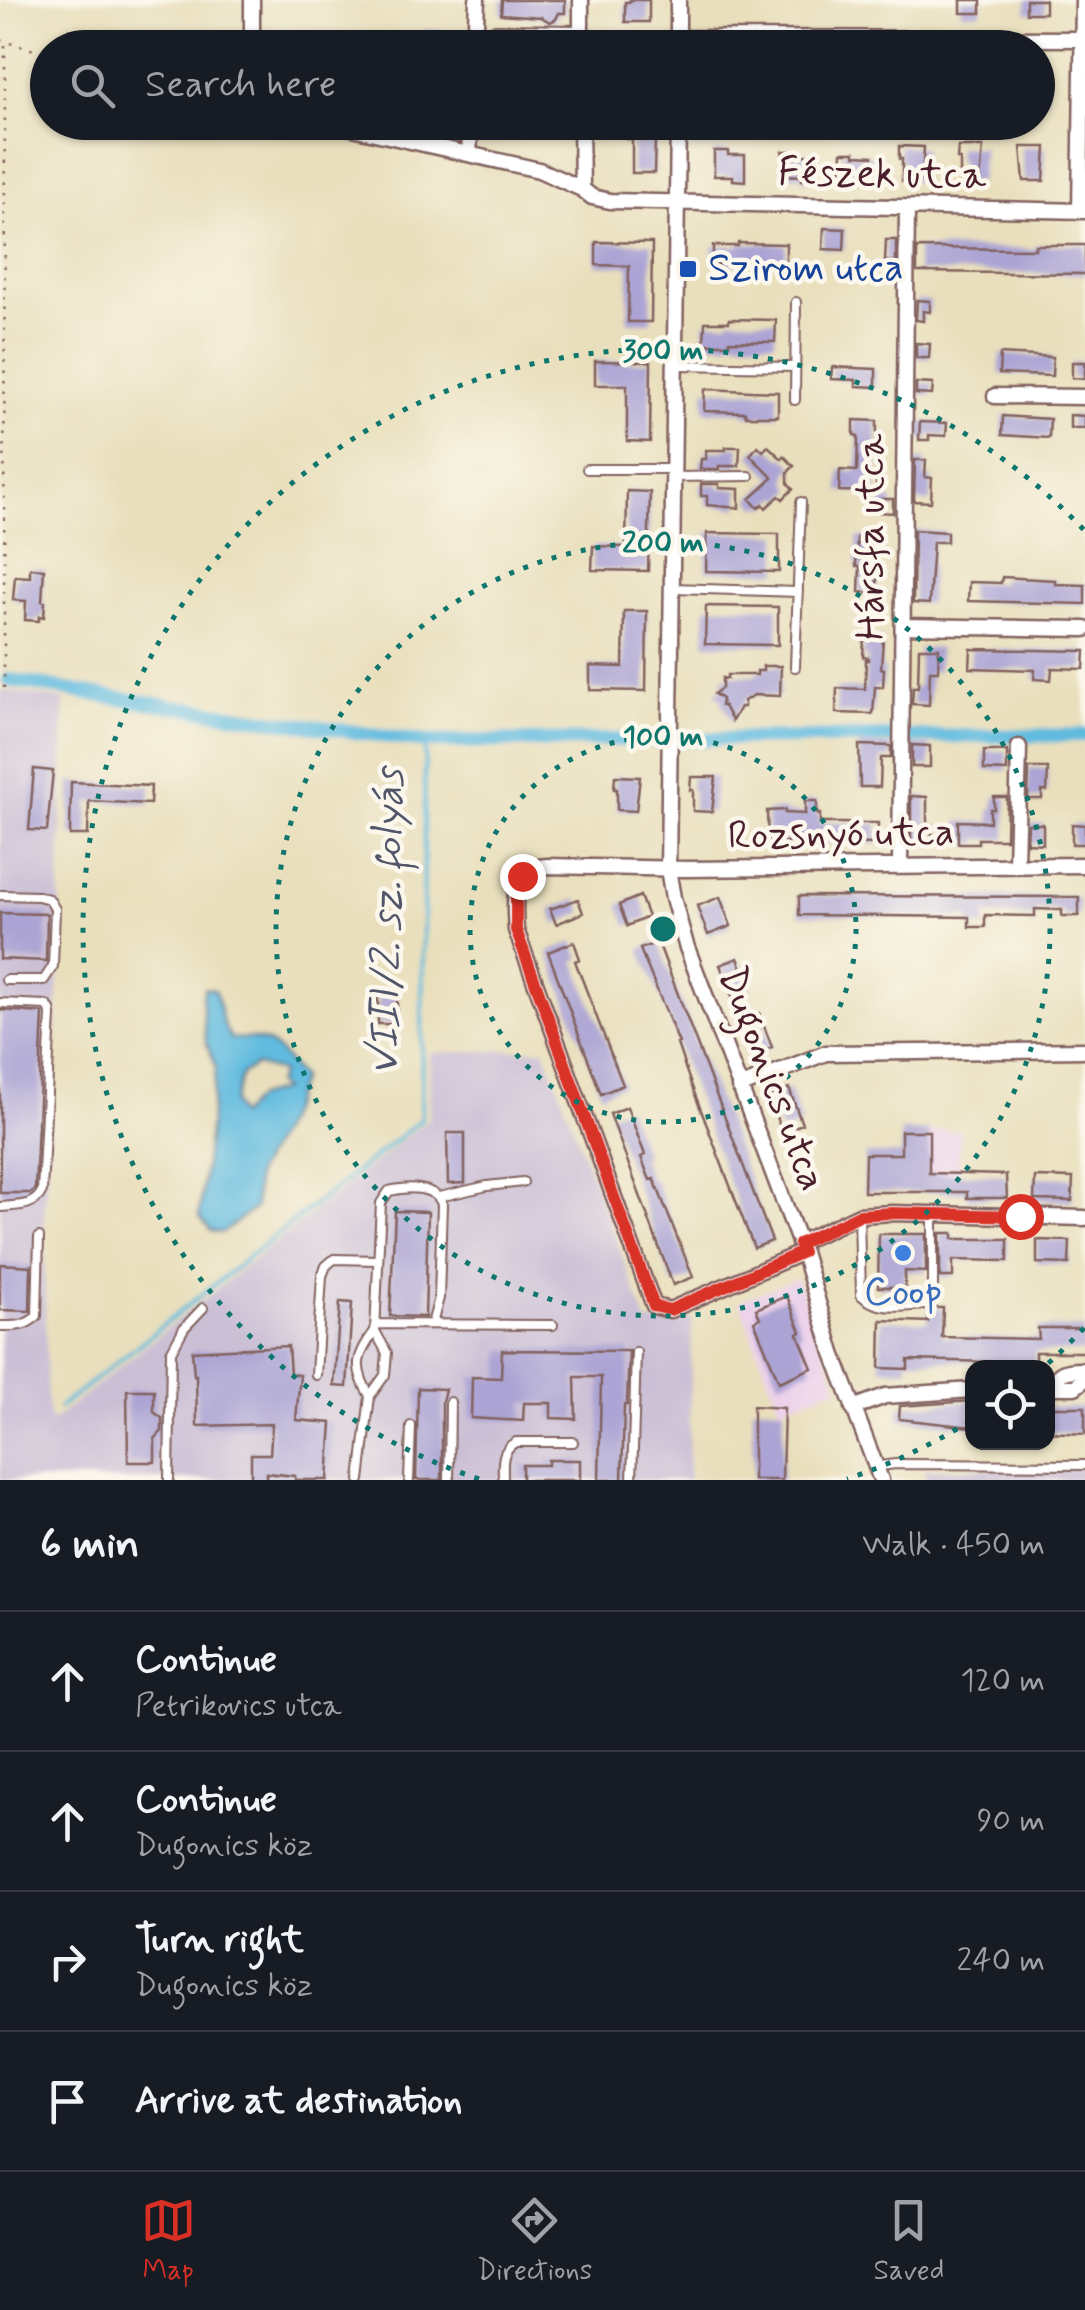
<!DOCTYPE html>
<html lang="en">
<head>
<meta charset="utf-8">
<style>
  body { margin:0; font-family:Mynerve,sans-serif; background:#20242c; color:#f1f3f6 }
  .controls { position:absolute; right:30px; bottom:30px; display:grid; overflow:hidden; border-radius:20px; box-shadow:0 2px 8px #0004 }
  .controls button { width:90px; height:90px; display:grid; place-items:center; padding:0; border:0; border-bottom:2px solid #363941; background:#171b24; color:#f1f3f6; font:50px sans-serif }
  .stop { position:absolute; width:30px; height:30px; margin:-22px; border:8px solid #d93025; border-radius:50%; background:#fff }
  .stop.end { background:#d93025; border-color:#fff; box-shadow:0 2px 10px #0008 }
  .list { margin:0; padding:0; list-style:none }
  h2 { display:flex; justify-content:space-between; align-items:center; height:130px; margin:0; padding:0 40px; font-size:42px }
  h2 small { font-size:32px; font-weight:400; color:#9ea1a6 }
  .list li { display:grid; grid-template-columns:65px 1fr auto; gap:30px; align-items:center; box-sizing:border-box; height:140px; padding:0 40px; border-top:2px solid #363941 }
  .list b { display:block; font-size:38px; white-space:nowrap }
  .list p { margin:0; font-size:32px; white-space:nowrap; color:#9ea1a6 }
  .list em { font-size:32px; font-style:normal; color:#9ea1a6 }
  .icon { flex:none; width:55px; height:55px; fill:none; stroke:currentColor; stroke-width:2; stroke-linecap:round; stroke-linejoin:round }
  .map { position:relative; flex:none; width:1085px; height:1480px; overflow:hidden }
  .search { position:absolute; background:#171b24; box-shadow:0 2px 8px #0004; left:30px; right:30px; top:30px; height:110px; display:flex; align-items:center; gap:25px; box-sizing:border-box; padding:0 35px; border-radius:55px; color:#9ea1a6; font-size:38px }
  .sheet { height:690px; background:#171b24 }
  nav { display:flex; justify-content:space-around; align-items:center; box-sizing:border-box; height:140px; border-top:2px solid #363941; background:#171b24; font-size:28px; color:#9ea1a6 }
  nav a { display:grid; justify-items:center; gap:5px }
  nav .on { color:#d93025 }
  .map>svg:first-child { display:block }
  .built { fill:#ecd1ea }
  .industrial { fill:#cbbfd5 }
  .water { fill:#61bbdf; stroke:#566d85; stroke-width:2.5; fill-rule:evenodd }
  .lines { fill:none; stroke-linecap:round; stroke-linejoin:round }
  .stream { stroke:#61bbdf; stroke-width:4 }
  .canal { stroke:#61bbdf; stroke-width:14 }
  .building { fill:#aca4d4 }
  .lane-casing { stroke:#82625e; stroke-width:12 }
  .street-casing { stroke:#82625e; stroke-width:19 }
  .path { stroke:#82625e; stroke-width:2.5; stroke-dasharray:2.5 8; stroke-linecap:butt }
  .lane { stroke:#fff; stroke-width:8 }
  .street { stroke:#fff; stroke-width:14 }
  .route { stroke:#d93025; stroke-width:12 }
  .ring { fill:none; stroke:#0f766e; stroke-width:5; stroke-dasharray:5 10 }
  .transit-dot { fill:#1a4fb4; stroke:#fbf7ec; stroke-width:4 }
  .shop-dot { fill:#3f7fe0; stroke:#fbf7ec; stroke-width:4 }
  .labels { text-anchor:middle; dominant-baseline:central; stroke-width:9; stroke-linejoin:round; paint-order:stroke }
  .street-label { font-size:40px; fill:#4a1f2b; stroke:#fbf7ec }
  .transit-label { font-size:40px; fill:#164399; stroke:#fbf7ec; text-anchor:start }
  .shop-label { font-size:40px; fill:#366cbe; stroke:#fbf7ec }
  .water-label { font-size:42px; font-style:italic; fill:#52566a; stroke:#fbf7ec }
  .centre { fill:#0f766e; stroke:#fbf7ec; stroke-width:5 }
  .ring-label { font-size:30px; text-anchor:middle; font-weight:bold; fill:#0f766e; stroke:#fbf7ec; stroke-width:9; stroke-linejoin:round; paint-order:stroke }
</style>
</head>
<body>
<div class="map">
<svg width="1085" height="1480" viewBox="0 0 1085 1480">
  <rect width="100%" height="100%" fill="#fbf7ec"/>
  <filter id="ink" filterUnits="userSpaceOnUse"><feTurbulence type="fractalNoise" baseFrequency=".01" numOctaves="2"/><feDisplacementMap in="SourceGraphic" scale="20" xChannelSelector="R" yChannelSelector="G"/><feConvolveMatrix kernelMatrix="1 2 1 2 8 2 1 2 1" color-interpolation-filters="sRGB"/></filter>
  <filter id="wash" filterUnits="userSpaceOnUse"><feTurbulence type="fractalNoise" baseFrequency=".0048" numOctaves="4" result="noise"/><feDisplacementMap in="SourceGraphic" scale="40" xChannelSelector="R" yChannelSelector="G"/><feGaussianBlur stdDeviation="2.25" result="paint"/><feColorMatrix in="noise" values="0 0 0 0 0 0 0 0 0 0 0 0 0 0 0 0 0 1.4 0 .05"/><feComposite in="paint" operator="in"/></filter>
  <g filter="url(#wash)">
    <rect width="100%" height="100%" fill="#e9dfbc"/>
    <!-- built -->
    <path class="built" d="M901,1131H960L959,1192H901Z
      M797,1278L838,1387L780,1408L739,1301Z"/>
    <!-- industrial -->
    <path class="industrial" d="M0,690L64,700L58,1001L44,1221L47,1404L51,1422L429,1119L430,1053L544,1049L647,1323L692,1318L688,1480H0Z
      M1085,1467V1480H926L924,1469Z"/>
    <!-- water -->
    <path class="water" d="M205,988L215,990C221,1007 220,1026 232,1039C271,1034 278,1050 301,1078L285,1122L256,1173L255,1208L222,1233L211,1231L199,1216L216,1068L206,1042L202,998ZM256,1065L281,1072L276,1084L282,1090L257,1097L239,1116L233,1103L242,1074Z"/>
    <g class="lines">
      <!-- stream -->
      <path class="stream" d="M59,1408L421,1120L425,742"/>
      <!-- canal -->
      <path class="canal" d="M9,680L109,697L425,742L1085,735"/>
    </g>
    <g id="blocks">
      <!-- building -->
      <path class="building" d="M502,0H565V13H559L556,19L550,22L541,17L501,14Z
        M630,0H649V22H625V2H630Z
        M961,0H981V13H961Z
        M1026,0H1045V13H1026Z
        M425,30H443V48H425Z
        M1038,67H1047V101H1038Z
        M626,122H649V139H655L654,173H632V139H626Z
        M899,146L924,147L922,181H902V159H899Z
        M958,147H983L980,181H960V159H957Z
        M1021,147H1046L1044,181H1024Z
        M714,151H728V155H745V181L733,180V176H714Z
        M783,151H797V155H814V180H802V176L783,175Z
        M842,152H855V155L873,156L872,181H860V177L841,176Z
        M824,228L845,229L844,250L823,249Z
        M886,240H896V262L885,261Z
        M596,242L652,243L651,322H628L629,266L596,265Z
        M738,243L786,244V262L737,261V264H713V246H738Z
        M1035,245H1085V274L917,272V248L1035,249Z
        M917,300L930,301V312L923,311V321L916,320Z
        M729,319L776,320L775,342L729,341V344H704L705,322H729Z
        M916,343L930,344L929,358H916Z
        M1000,354L1053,357L1052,376L999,374Z
        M595,361L651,362L650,442L627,441V385H595Z
        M1072,362H1085V379L1072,378Z
        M832,367L876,369V387L856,386V380L831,379Z
        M916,383L933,384L932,395L916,394Z
        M705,389L778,392V416H746L745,412L704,411Z
        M1070,415L1085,416V428H1070Z
        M1003,416L1050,419L1049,438L1002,435Z
        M854,420L877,421L876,492L839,491L840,470L857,471L858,436L854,435Z
        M920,422L947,423L946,436L929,435V440H919Z
        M758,446L763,451L768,446L782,459L784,456L794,466L788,472V483L793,489L783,499L779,496L766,508L763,504L758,508L750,499L773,478L750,455Z
        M726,447H740L739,466H719V469H700L701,459H706V450H726Z
        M915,460H926L925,477L932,478L931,502L914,501Z
        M701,484H719V488L739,489V508L707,505V496H701Z
        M627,491L650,492L648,571L592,570L593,546L626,547Z
        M879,499H893V513L879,512Z
        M914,530L947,532V542H933L929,604L913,603Z
        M707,533L779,534V572L706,571Z
        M857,537L876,538L874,575H877V593L859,592L860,566H856Z
        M30,568L44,569L42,601L45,602L44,617L39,616V621L25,620L26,601L13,600L15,576L30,577Z
        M1002,577L1055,580V584L1085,585V604L968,601L969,582L1001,583Z
        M706,606L778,607V645L705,644Z
        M624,611H647L646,691L590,690V666L623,667Z
        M864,638L883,639L881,668L884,669L883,687H875L873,714L836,713L837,688L865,689L866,660H869V658L863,657Z
        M919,648H939L938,671H930L929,705L912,704L913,687H918Z
        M971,649L1085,651L1084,669L1052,668L1051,680L1034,679L1035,670L970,668Z
        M763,666H781L780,696L754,695L744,701V707H740L732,721L724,706H721L722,699L714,694L722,688V678L727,679V675H757V671H763Z
        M859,745L891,746V758H881L880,787H860Z
        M912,745L930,746V767H912Z
        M984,751H1007V771L984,770Z
        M1029,768H1048L1047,791H1042V799H1028Z
        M34,769L53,771L47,831L29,830Z
        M615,776L640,777L636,811L617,810V789H614Z
        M691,777H716L712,812L693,811V790H690Z
        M71,782L151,786L150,804L89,801L88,835H70Z
        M911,796L927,797V824H932V845L911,844Z
        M994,797H1007L1006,839H978V843H958V821L990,822V809H994Z
        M805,801H817V814H820V823H878L877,844L819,843V847H800V841L768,843L767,811L785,810V813L805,814Z
        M1028,824H1043V844L1027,843Z
        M1072,824L1085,825V844H1072Z
        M640,896L648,917L627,926L619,905Z
        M799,896L1079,897V916H1062V910L1035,909V916L985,915V927H969V917L799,915Z
        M720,897L731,926L708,935L697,906Z
        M578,899L583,913L556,924L550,909Z
        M0,913L47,914L46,961L0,959Z
        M574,942L580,959L575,961L623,1085L601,1094L548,952Z
        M658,942L772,1241L754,1248L689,1079L677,1044L679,1043L640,949Z
        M738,958L750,989L732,996L720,965Z
        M378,994H397V1024H378Z
        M0,1010L43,1013L35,1189L31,1193H0Z
        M759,1013L772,1047L754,1054L741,1020Z
        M789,1088L802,1124L782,1132L768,1096Z
        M627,1107L645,1155L641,1157L650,1180L654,1179L693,1277L673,1285L610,1114Z
        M901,1131H929V1173L1006,1175L1007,1198H967V1192H864L865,1154H901Z
        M447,1133H465V1183L448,1184Z
        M1035,1177L1073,1178L1072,1201L1034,1200Z
        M395,1211L428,1212L425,1317L390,1316Z
        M940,1233H953V1239H1008V1261L953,1260V1277H940Z
        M879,1234H926V1272L905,1271V1287H878Z
        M1037,1240L1070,1241L1069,1264L1037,1263Z
        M0,1264L31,1266L30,1311L0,1310Z
        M787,1296L801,1332L798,1334L812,1368L779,1382L754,1321L760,1318L756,1309Z
        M340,1302L352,1303L347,1387L334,1386Z
        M933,1308H943L942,1337L1039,1339L1038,1328H1084L1085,1352H1035V1363L908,1360V1369L880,1368L881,1320L928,1322V1312Z
        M288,1346L290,1374L300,1375L296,1420L332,1423L328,1480H295V1476L266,1473V1480H251V1454H270L272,1424L197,1426L196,1375H194L192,1351Z
        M502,1350L629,1351L627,1405H624L622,1480H599L601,1377H575L576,1419L551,1418V1403H524L523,1421L471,1418L472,1377L501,1378Z
        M418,1388L445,1389L442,1402V1480H416Z
        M127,1390H154V1412L162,1418V1431L155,1439V1462H128Z
        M972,1401V1427L899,1419L900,1406Z
        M753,1406L784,1408L782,1480H753Z
        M1048,1407H1085V1434L1048,1432Z
        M548,1460H580V1480H522V1465H548Z"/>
    </g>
  </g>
  <g filter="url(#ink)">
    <use href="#blocks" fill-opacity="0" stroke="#82625e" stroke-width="2.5"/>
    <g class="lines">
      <defs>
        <path id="lane" d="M495,29L581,30
          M562,48L579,35
          M568,122L581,132
          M676,365L795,367
          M795,400L796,302
          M587,469H674
          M674,477L749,476
          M672,588L798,592
          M795,667L801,502
          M0,895L38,896L49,899L55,909L53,966L44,980H6
          M0,1003L46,1005L50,1009L51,1015L42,1191C34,1208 16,1205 0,1207
          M439,1197L487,1186L523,1182
          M859,1215L861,1295C878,1312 905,1306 926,1305L933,1291V1215
          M376,1324L553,1325
          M0,1326C16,1326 25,1327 37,1316L39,1237
          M316,1375L322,1276L326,1266L334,1259L378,1260
          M370,1396C353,1368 356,1356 375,1331
          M874,1467L895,1464L1085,1465
          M169,1480L171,1352L184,1328L203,1308
          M360,1480L370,1396L385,1375L387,1353L375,1331L381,1203L389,1191C407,1187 434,1185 442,1204L439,1298L432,1324
          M409,1480L411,1426
          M449,1480L450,1402
          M503,1480C503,1465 500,1450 516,1442H573
          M632,1480L636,1352"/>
        <path id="street" d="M252,0V48
          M581,0V48
          M678,38L1082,39
          M475,48L477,0
          M678,48V0
          M326,122L539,170L582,189L592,197L610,201L1085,211
          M581,122L582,189
          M678,122L668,869L673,898L686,945L803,1252L833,1353L881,1480
          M469,154L471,122
          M1080,211L1083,0
          M995,396L1085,397
          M903,626L1085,629
          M1016,865L1019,747
          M900,866L907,208
          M739,1087L826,1053L1085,1050
          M799,1243L859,1215L892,1213L1085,1218
          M803,1252L670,1310L654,1306L516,930C514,902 511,868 547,866L688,869L1085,865
          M1048,1387H1075L1084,1380L1081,1370C1065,1370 1058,1372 1050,1387
          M853,1408L885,1396L972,1390"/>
      </defs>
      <!-- lane casing -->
      <use href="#lane" class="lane-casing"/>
      <!-- street casing -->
      <use href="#street" class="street-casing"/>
      <!-- path -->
      <path class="path" d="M0,40L48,54
        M4,688L5,41"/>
      <!-- lane -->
      <use href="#lane" class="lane"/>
      <!-- street -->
      <use href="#street" class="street"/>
    </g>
  </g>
  <g class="lines" filter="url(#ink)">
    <!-- route -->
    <path class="route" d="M522,876L516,898V930L654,1306L670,1310L789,1258L802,1252L799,1244L859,1215L892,1213L1020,1216"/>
  </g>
  <!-- distance rings -->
  <g class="ring">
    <circle cx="663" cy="929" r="193"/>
    <circle cx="663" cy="929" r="387"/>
    <path d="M1084 1328A580 580 0 0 1 1044 1367M970 1421A580 580 0 0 1 847 1479M479 1479A580 580 0 1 1 1084 530"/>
  </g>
  <!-- markers -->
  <rect class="transit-dot" x="678" y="259" width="20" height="20" rx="5"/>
  <circle class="shop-dot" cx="903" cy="1253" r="10"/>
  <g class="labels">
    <!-- street labels -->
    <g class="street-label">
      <text transform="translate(882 175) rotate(1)">Fészek utca</text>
      <text transform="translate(872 537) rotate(-90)">Hársfa utca</text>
      <text transform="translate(841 835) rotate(-1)">Rozsnyó utca</text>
      <text transform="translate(771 1079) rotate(69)">Dugonics utca</text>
    </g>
    <!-- transit labels -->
    <g class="transit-label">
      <text x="708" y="269">Szirom utca</text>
    </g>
    <!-- shop labels -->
    <g class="shop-label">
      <text x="903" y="1293">Coop</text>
    </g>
    <!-- water labels -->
    <g class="water-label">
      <text transform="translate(388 922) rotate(-89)">VIII/2. sz. folyás</text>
    </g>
  </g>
  <circle cx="663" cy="929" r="15" class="centre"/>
  <g class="ring-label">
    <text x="663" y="360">300 m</text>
    <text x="663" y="552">200 m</text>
    <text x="663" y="746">100 m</text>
  </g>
</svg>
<div class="controls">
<button><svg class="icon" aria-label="locate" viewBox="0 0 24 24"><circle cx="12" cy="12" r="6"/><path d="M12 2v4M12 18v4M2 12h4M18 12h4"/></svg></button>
</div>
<div class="stop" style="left:1020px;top:1216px"></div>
<div class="stop end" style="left:522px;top:876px"></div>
<div class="search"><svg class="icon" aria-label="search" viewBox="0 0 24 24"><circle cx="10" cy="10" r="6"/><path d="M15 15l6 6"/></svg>Search here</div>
</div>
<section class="sheet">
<h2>6 min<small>Walk · 450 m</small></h2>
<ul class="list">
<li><svg class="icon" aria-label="ahead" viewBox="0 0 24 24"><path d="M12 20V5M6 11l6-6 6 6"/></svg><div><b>Continue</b><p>Petrikovics utca</p></div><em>120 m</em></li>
<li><svg class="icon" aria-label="ahead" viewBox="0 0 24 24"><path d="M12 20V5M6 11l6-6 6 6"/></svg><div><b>Continue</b><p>Dugonics köz</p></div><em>90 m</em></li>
<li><svg class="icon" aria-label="right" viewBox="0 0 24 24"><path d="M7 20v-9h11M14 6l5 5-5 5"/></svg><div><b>Turn right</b><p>Dugonics köz</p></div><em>240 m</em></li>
<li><svg class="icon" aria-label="arrive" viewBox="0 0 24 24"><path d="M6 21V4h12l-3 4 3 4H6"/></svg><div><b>Arrive at destination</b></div></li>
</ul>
</section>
<nav>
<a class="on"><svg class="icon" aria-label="map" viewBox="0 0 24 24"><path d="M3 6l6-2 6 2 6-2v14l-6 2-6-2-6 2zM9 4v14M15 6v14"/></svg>Map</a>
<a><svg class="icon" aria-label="directions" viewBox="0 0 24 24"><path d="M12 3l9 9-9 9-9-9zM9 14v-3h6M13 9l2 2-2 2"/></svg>Directions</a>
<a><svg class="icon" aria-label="saved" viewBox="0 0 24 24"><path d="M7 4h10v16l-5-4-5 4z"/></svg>Saved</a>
</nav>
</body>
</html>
